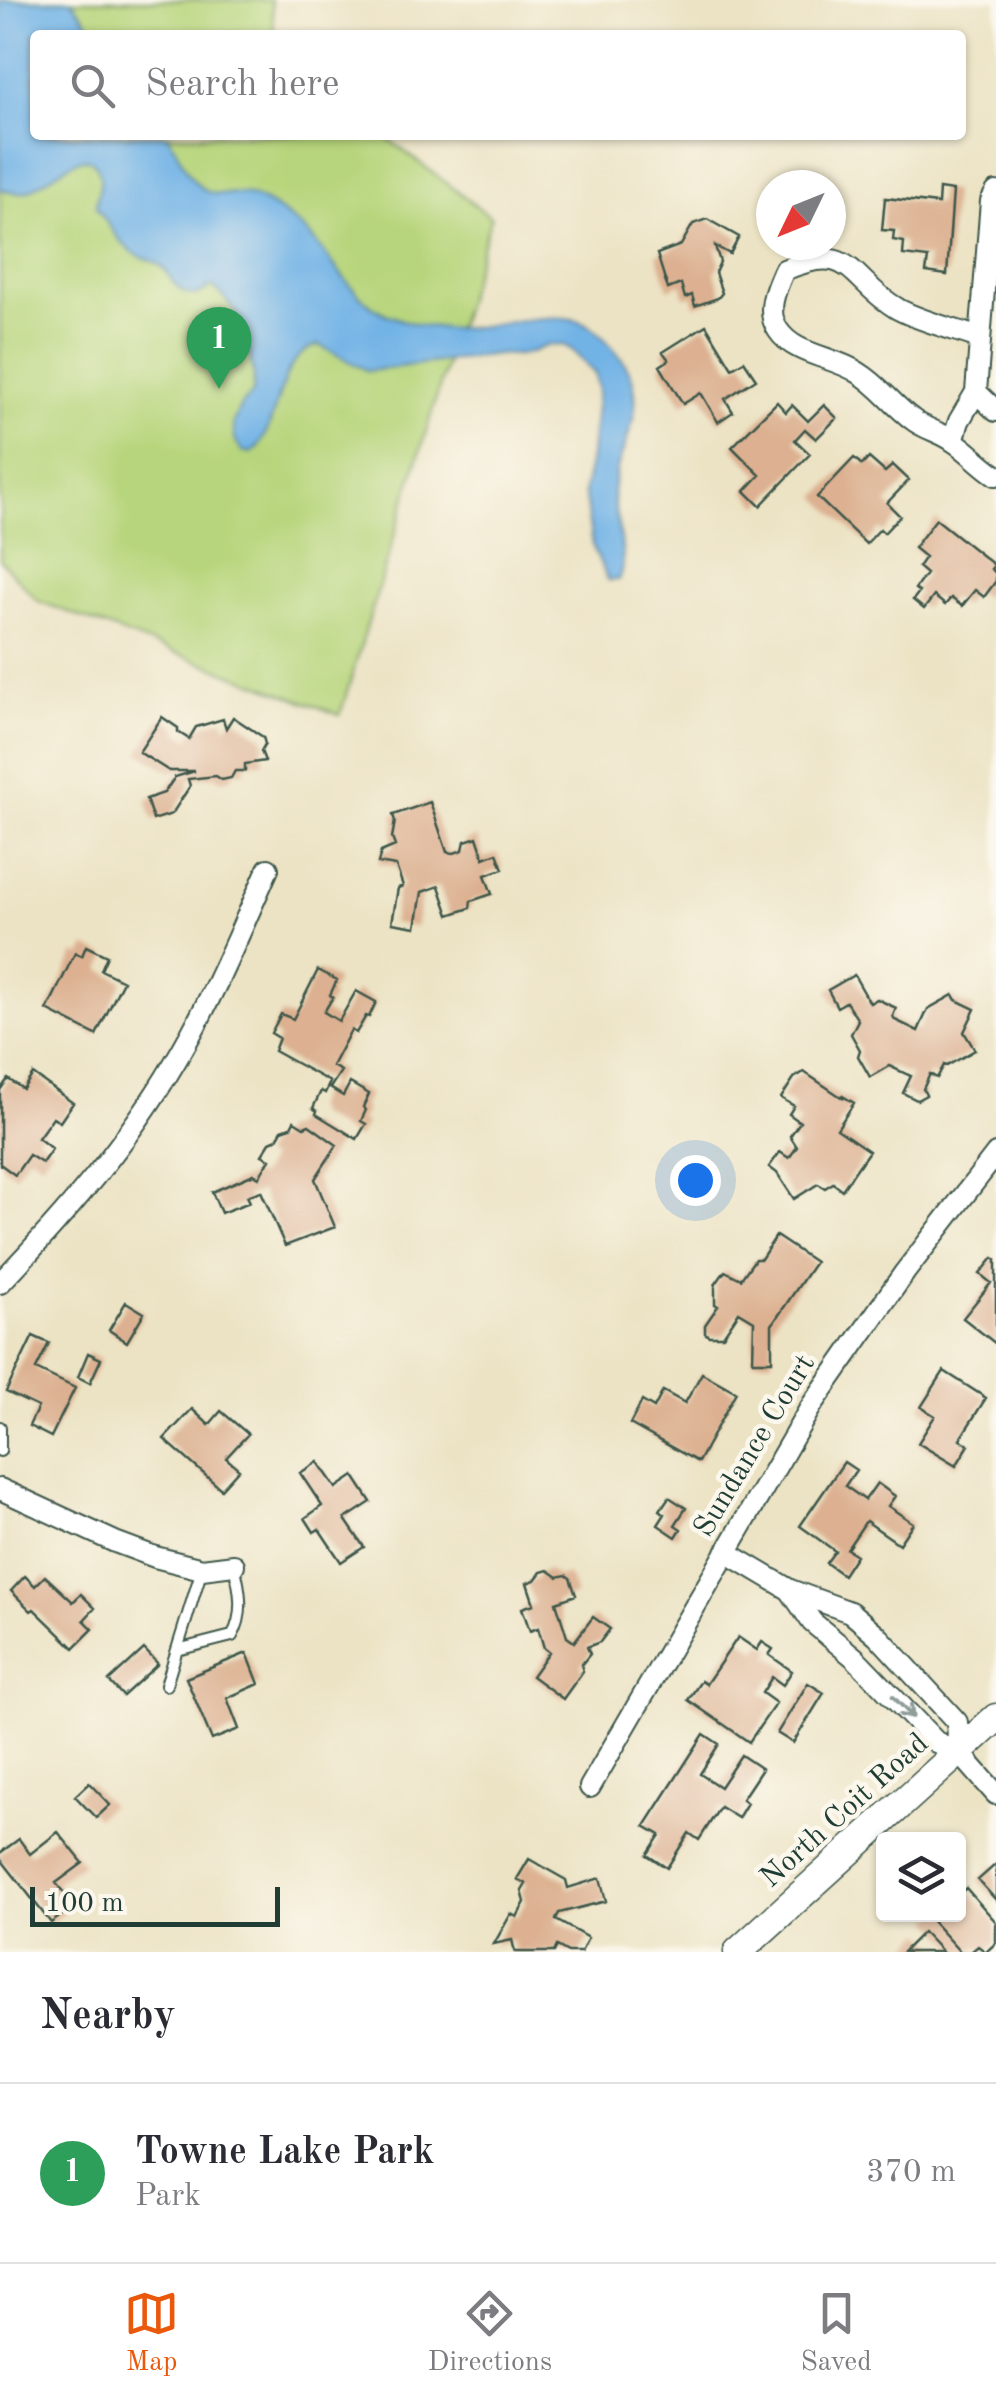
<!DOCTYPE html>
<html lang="en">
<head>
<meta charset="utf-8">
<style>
  body { margin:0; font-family:"Old Standard TT",serif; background:#f7f7f7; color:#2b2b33 }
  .controls { position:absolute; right:30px; bottom:30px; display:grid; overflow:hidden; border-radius:10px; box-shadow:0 2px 8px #0004 }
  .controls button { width:90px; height:90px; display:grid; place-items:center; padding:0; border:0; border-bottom:2px solid #e1e1e2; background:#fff; color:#2b2b33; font:50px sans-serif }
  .compass { position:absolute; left:756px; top:170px; width:90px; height:90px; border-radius:50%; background:#fff; box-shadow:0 2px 8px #0004; rotate:227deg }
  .scale { position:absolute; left:30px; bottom:25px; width:250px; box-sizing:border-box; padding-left:10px; border:5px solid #1f3d34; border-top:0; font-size:28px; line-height:35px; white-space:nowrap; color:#1f3d34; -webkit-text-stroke:8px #fbf7ec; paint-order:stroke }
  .you { position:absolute; left:695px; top:1180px; width:35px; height:35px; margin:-25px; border:8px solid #fff; border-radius:50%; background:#1a73e8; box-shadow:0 0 0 15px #1a73e833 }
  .badge { display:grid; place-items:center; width:65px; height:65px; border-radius:50%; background:#ea580c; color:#fff; font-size:32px; font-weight:700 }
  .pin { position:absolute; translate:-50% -82px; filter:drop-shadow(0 2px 5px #0008) }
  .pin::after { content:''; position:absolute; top:52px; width:35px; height:30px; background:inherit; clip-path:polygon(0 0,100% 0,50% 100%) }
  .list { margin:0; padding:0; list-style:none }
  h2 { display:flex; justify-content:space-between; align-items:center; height:130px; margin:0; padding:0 40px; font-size:42px }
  h2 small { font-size:32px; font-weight:400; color:#7c7c81 }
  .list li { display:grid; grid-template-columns:65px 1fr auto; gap:30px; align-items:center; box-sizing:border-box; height:180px; padding:0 40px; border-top:2px solid #e1e1e2 }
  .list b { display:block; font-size:38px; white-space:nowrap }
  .list p { margin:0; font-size:32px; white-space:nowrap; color:#7c7c81 }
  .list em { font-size:32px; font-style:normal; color:#7c7c81 }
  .icon { flex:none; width:55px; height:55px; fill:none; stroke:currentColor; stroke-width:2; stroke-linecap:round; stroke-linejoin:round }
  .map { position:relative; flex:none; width:996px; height:1952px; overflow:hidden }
  .search { position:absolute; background:#fff; box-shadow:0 2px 8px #0004; left:30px; right:30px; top:30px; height:110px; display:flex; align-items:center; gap:25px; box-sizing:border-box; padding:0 35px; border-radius:10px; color:#7c7c81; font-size:38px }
  .sheet { height:310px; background:#fff }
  nav { display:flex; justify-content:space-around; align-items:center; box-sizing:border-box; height:140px; border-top:2px solid #e1e1e2; background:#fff; font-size:28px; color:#7c7c81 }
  nav a { display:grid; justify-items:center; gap:5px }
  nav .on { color:#ea580c }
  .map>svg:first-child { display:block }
  .green { fill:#b7d57b; stroke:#6b8958; stroke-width:2.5 }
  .water { fill:#72b3e6; stroke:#48788d; stroke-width:2.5 }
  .building { fill:#dcb090 }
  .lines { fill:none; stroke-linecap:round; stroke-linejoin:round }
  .service-casing { stroke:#3e564a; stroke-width:14 }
  .minor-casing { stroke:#3e564a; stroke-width:24 }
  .secondary-casing { stroke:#3e564a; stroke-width:31 }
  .service { stroke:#fff; stroke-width:10 }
  .minor { stroke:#fff; stroke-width:20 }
  .secondary { stroke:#fff; stroke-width:28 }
  .oneway { stroke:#8f9e9a }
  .labels { text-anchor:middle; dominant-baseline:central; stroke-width:9; stroke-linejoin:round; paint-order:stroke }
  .street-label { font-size:30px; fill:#1f3d34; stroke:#fbf7ec }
</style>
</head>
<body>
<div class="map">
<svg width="996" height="1952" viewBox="0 0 996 1952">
  <rect width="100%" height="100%" fill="#fbf7ec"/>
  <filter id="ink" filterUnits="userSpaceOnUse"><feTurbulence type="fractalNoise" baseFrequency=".01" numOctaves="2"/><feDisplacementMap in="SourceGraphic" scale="20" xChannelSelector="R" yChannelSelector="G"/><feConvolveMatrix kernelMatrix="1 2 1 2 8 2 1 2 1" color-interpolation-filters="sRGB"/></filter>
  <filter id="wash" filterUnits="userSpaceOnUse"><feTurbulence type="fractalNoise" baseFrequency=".0048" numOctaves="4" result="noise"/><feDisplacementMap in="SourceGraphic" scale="40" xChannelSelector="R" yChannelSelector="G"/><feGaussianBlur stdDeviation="2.25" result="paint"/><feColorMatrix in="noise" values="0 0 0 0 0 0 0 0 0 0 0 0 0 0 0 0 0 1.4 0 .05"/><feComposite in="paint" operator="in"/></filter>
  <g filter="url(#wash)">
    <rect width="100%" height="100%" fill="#ece3c4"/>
    <!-- green -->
    <path class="green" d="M0,0H271L275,35H35V135H383L491,217L340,715L38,601L0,560Z"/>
    <!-- water -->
    <path class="water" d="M0,0H72L97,35H35V135H167C180,152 187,181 206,191C217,197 232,192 244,194C265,199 287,215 303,229C331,254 352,301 388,315C413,325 436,330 462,328C494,327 547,312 576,320C591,324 602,336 612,347C624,360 634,376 635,394C638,425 618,453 614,483C609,514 632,551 618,580H608L592,545L584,490L590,463L598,389L595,374L572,350L563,345H547L532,352L518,355L497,354L368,371L319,345C273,355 281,432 251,453L242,451L235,440L233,423L241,405L253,392L254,376L250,357L240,330L237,314L220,293L211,286C204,292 199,297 189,294C176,291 171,274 161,266C152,259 141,258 132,252C118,242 107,221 96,207C96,196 102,186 100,176C92,132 45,188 24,192C16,193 7,191 0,189Z"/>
    <g id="blocks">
      <!-- building -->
      <path class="building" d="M939,189L953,191L947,275L926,272L928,258L903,255L904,242L893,240L894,231L882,230L885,198L938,204Z
        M707,219L739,237L730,254L715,246L720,262L715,273L722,293L718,298L695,306L692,295L685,298L681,284L668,289L657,254L681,245L693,224Z
        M706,325L732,368L744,361L756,379L725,399L733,412L718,422L701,393L683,404L660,366L669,360L663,352Z
        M777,402L786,412L792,405L808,421L824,405L837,418L816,439L805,429L795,440L810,454L760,506L745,491L760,475L732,447Z
        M854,458L862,465L869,458L885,472L893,465L909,480L887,503L900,516L884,533L880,529L866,544L817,497Z
        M936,519L994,565L991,569L996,573V581L984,597L975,590L962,606L951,598L945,605L934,596L924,609L913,600L919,592L915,589L926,574L918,567L925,557L914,548Z
        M162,717L178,728V732L189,739L196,727L223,719L226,728L233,717L263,737L265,744L261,751L265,761L245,764V771H235L231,778L222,780L216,776L188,779L190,786L172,814L153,820L146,799L164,793L175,777L195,771H169L139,752Z
        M430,802L447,852L454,853L463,850L465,841L477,837L484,858L497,853L503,869L485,875L492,894L471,901L470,908L449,915L439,886L422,892L416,927L392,923L398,888L403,886L396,866L378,863L381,852L395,846L392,838L395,821L393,815Z
        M86,946L107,956L101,970L123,981L96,1035L47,1010L75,953L82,956Z
        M318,970L337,980L330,995L333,997L324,1012L339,1021L356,991L376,1002L369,1017L366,1016L356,1033L351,1030L332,1066L341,1071L330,1088L343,1096L350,1083L369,1094L363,1107L366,1110L361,1121L366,1124L357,1139L316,1114L317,1111L313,1108L321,1091L325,1093L330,1082L274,1051L279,1038L271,1033L281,1014L293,1019Z
        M854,975L870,1003L877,999L896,1008L893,1016L895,1020L918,1031L928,1009L953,995L956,1000L975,1009L964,1032L975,1050L947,1066L944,1065L937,1078L930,1074L923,1089L926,1095L917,1100L903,1093L911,1076L889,1066L870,1077L858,1056L860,1050L851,1034L858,1020L846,1002L837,1007L828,990Z
        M804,1072L844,1099L841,1095L854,1103L837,1129L869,1151L842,1190L833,1183L825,1188L818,1184L794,1199L777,1173L769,1167L780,1152L789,1158L797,1147L790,1136L800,1122L789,1114L794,1106L781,1098L794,1078Z
        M33,1074L73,1103L60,1122L53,1117L38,1138L52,1149L42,1163L29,1155L15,1175L0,1164V1090L8,1079L23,1089Z
        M294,1121L304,1127L309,1125L337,1145L315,1179L335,1227L285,1246L261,1191L247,1196L250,1202L221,1213L212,1192L254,1174L259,1177L270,1159L262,1155L270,1142L277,1139L282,1130L291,1127Z
        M776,1236L815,1262L772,1325V1361H753L754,1321L739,1312L723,1336H709L705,1333V1325L718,1306L715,1304V1285L725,1271L741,1279L755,1259H761Z
        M993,1258L996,1260V1344L963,1318L991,1283L980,1274Z
        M126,1302L144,1313L127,1342L109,1330Z
        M33,1336L49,1343L36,1369L75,1388L51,1437L29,1426L38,1407L6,1392Z
        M88,1353L101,1359L90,1383L78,1377Z
        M944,1371L986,1398L960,1439L969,1445L956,1466L918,1443L935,1416L921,1407Z
        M702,1373L736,1392L698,1462L630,1424L642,1401L654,1408L663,1391L685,1403Z
        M192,1409L209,1425L221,1411L248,1434L226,1458L239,1469L221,1489L164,1439Z
        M318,1462L336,1488L354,1476L371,1502L345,1519L364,1547L341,1562L319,1529L314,1532L305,1518L322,1506L300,1473Z
        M844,1462L856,1470L845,1486L865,1500L877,1483L895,1496L888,1506L913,1523L899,1544L866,1521L847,1549L856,1555L843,1575L826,1563L835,1551L800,1526Z
        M669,1497L686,1508L675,1525L681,1529L676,1537L658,1525L665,1514L660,1510Z
        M548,1570L558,1577L566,1575L570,1578L576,1595L556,1602L567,1637L574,1642L593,1617L610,1629L600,1642L587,1647L590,1654L581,1665L583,1671L563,1699L532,1676L549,1652L544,1648L538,1628L530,1631L522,1608L534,1604L527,1583L535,1580L541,1572Z
        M25,1576L35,1586L45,1576L73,1602L81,1594L95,1608L84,1620L93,1629L74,1648L34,1609L31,1611L11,1591Z
        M738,1637L757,1650L762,1642L773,1649L769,1655L792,1671L783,1685L772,1677L762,1693L776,1703L749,1742L688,1700L701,1681L706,1684Z
        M144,1649L158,1664L123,1696L109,1681Z
        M247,1653L259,1684L227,1698L239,1729L212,1740L186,1678Z
        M808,1683L824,1693L793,1743L777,1733Z
        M704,1734L719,1744L700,1774L720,1787L741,1755L762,1769L742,1799L747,1803L738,1818L720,1807L699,1840L689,1833L667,1868L647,1855L660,1835L645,1826Z
        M89,1783L110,1805L96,1818L75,1796Z
        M58,1832L83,1863L56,1883L74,1906L51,1923L0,1858V1853L19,1839L30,1854Z
        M529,1859L566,1880L568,1888L600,1878L606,1901L559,1913L556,1920L588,1938L581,1952H568L557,1946L554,1952H515L512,1940L494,1944L511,1914L517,1917L525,1902L522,1891L526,1884L517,1879Z
        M996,1864V1900L978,1880Z
        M966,1888L996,1922V1943L986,1952L978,1946L971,1952H960L931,1920L937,1914H958V1895Z
        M923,1932L942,1952H903Z"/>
    </g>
  </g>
  <g filter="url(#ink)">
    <use href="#blocks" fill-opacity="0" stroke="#3e564a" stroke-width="2.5"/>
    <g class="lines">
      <defs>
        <path id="service" d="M0,1427V1451
          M177,1650L232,1636C245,1615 240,1588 234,1565
          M166,1685L202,1569"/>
        <path id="minor" d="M980,338C956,330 920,321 898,309C848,280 854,240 784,270C776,288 765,311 778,330C795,356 834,356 859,373C879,385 893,405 912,419C924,429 941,432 953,441C969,451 980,465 996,475
          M976,392L996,411
          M953,441L959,421L976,392L991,201L996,192
          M0,1283C65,1215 127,1144 175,1062C212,1000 239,934 268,869
          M0,1489L115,1542L155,1557L202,1569L234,1565
          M726,1552L790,1590L850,1612L877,1635L957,1722L959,1752L936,1742L855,1658L812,1622L790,1590
          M959,1752L996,1794
          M590,1787L812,1405L905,1272L996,1154"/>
        <path id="secondary" d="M738,1952L996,1718"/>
      </defs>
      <!-- service casing -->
      <use href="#service" class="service-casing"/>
      <!-- minor casing -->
      <use href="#minor" class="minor-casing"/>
      <!-- secondary casing -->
      <use href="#secondary" class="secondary-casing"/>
      <!-- service -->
      <use href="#service" class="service"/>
      <!-- minor -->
      <use href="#minor" class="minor"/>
      <!-- secondary -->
      <use href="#secondary" class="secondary"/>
    </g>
    <!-- one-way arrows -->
    <defs><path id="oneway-shaft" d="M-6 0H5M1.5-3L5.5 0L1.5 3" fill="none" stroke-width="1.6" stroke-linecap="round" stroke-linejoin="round" transform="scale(2.5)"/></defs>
    <use class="oneway" href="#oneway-shaft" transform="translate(903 1707) rotate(46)"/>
  </g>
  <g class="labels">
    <!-- street labels -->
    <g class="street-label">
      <text transform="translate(755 1446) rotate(-59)">Sundance Court</text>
      <text transform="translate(845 1811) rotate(-42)">North Coit Road</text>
    </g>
  </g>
</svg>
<div class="controls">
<button><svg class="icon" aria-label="layers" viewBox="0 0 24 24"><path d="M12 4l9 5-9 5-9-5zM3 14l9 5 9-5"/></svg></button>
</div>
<svg class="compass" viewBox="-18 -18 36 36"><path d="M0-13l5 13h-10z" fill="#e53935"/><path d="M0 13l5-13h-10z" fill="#7c7c81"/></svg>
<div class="scale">100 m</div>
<div class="you"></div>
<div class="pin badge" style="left:219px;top:389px;background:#2e9e5b">1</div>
<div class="search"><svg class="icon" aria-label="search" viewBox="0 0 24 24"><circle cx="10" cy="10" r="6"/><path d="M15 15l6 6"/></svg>Search here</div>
</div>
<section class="sheet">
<h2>Nearby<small></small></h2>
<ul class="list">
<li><span class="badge" style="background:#2e9e5b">1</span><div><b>Towne Lake Park</b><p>Park</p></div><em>370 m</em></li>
</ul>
</section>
<nav>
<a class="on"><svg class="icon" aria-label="map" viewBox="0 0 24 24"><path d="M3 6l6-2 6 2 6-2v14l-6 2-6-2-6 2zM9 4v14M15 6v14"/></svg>Map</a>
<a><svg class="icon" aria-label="directions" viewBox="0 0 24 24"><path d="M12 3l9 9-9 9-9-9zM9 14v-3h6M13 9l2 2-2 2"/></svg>Directions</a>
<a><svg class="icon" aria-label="saved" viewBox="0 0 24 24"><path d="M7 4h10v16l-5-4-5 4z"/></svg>Saved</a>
</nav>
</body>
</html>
